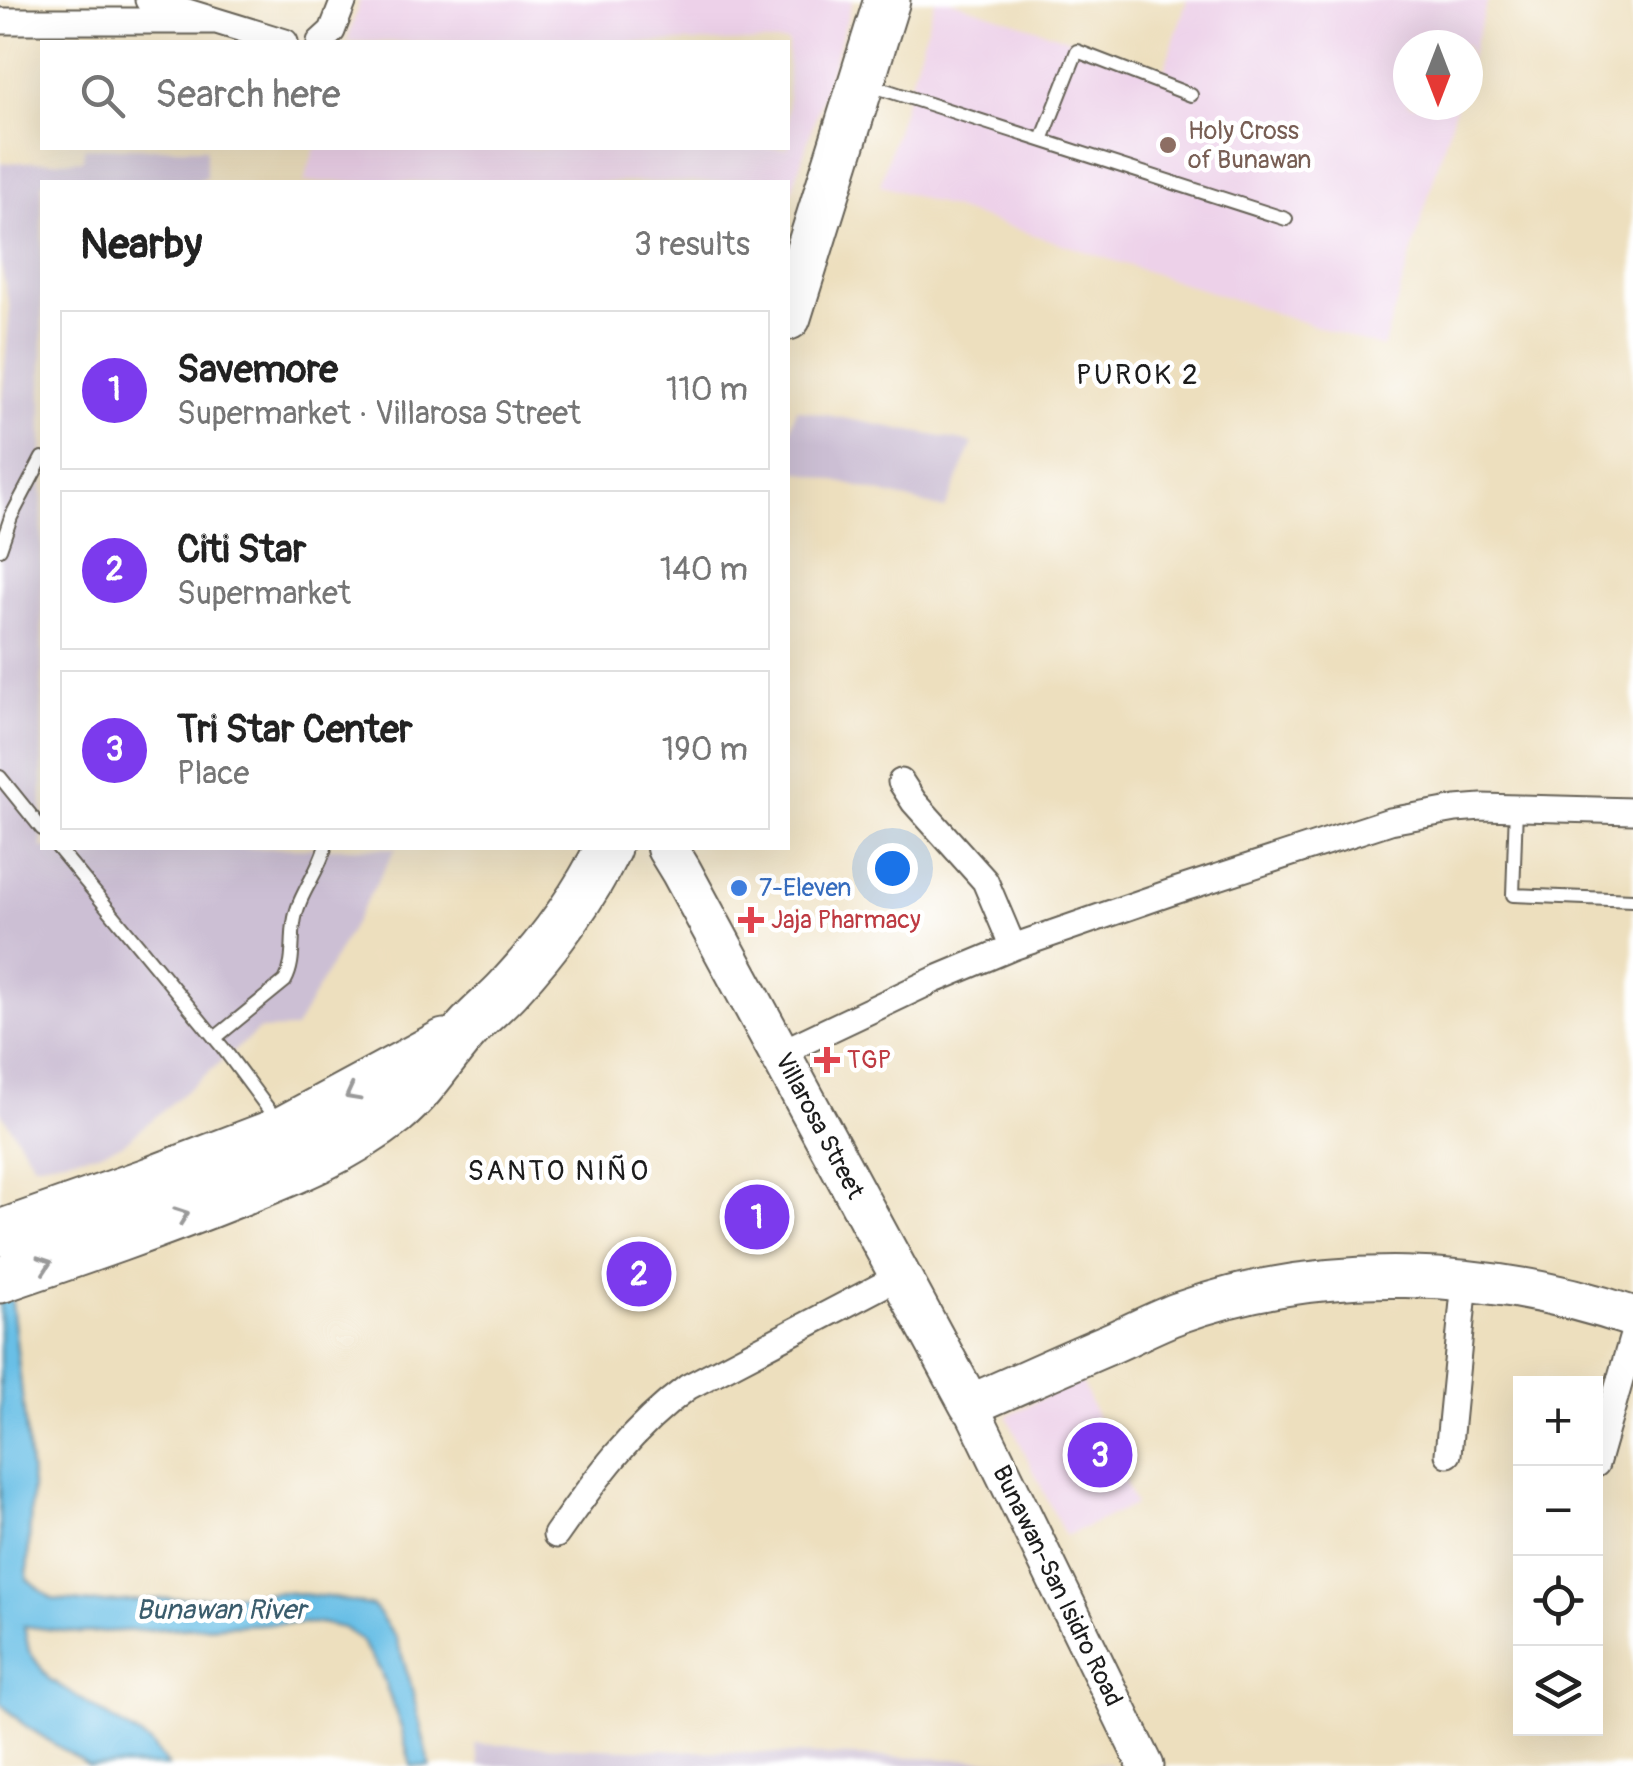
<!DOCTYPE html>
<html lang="en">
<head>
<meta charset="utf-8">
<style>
  body { margin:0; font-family:Pangolin,sans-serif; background:#f2f2f2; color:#222 }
  .controls { position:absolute; right:30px; bottom:30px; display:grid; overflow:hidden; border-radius:0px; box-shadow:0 10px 40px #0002 }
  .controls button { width:90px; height:90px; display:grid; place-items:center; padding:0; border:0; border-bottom:2px solid #e0e0e0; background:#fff; color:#222; font:50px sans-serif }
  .compass { position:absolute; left:1393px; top:30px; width:90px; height:90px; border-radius:50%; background:#fff; box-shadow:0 10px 40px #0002; rotate:180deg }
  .you { position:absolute; left:892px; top:868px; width:35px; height:35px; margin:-25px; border:8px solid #fff; border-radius:50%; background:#1a73e8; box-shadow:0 0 0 15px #1a73e833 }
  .badge { display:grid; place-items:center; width:65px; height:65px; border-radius:50%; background:#7c3aed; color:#fff; font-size:32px; font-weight:700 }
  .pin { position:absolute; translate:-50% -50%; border:5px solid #fff; box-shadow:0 2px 10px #0006 }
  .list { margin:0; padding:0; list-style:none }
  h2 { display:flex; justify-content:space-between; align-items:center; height:130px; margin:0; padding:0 40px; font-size:42px }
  h2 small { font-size:32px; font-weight:400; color:#767676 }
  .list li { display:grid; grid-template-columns:65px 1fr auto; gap:30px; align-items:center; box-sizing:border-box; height:160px; margin:0 20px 20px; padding:0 20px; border:2px solid #e0e0e0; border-radius:0px }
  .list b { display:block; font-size:38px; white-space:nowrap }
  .list p { margin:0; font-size:32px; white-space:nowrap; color:#767676 }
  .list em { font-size:32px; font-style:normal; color:#767676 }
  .icon { flex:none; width:55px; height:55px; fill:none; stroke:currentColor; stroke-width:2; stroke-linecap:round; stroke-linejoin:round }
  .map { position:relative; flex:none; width:1633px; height:1766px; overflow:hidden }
  .search { position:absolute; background:#fff; box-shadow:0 10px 40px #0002; left:40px; top:40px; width:750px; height:110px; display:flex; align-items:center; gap:25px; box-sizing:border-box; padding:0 35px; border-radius:0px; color:#767676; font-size:38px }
  .panel { position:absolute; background:#fff; box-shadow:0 10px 40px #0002; left:40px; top:180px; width:750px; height:670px; border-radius:0px }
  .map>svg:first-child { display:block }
  .built { fill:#edd1e9 }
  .industrial { fill:#ccbfd4 }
  .water { fill:#69bfe6; stroke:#426e81; stroke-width:2.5 }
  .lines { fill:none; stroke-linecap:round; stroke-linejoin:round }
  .lane-casing { stroke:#656055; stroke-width:16 }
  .street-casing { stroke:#656055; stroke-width:29 }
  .secondary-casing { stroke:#656055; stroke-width:39 }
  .primary-casing { stroke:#656055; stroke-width:44 }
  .highway-casing { stroke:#656055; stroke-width:49 }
  .lane { stroke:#fff; stroke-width:12 }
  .street { stroke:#fff; stroke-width:25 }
  .secondary { stroke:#fff; stroke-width:35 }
  .primary { stroke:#fff; stroke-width:40 }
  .highway { stroke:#fff; stroke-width:45 }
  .oneway { stroke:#999 }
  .education-dot { fill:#8d6e63; stroke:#fff; stroke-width:4 }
  .shop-dot { fill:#3f7fe0; stroke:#fff; stroke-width:4 }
  .health-dot { fill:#e0444e; stroke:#fff; stroke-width:4 }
  .labels { text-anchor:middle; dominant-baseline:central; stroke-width:9; stroke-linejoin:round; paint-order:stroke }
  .education-label { font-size:25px; fill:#785e54; stroke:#fff; text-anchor:start }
  .shop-label { font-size:25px; fill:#366cbe; stroke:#fff; text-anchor:start }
  .health-label { font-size:25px; fill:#be3a42; stroke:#fff; text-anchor:start }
  .street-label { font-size:25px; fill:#1c1c1c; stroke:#fff }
  .neighbourhood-label { font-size:28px; letter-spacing:2.5px; fill:#1c1c1c; stroke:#fff }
  .water-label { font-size:28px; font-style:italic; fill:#3b5d6d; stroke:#fff }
</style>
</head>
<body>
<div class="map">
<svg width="1633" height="1766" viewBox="0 0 1633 1766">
  <rect width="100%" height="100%" fill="#fff"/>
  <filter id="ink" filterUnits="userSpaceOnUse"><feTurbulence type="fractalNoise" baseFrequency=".01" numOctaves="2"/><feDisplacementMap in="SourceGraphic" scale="20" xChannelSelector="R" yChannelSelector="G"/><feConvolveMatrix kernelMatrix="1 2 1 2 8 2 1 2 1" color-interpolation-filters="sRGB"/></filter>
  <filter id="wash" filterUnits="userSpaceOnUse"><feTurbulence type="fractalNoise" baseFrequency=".0048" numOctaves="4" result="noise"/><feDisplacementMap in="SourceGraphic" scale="40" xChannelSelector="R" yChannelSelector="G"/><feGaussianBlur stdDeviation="2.25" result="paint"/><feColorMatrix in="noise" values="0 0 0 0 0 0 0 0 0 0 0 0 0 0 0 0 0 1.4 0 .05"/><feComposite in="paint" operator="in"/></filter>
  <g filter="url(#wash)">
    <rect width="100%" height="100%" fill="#eddfbe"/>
    <!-- built -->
    <path class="built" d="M360,0H853L788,203V182H304L315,148H788V42H347Z
      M935,0H949L1164,70L1187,0H1488L1468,65V45H1408V105H1456L1383,348L880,185Z
      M1080,1379L1135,1505L1065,1536L1007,1416Z"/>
    <!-- industrial -->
    <path class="industrial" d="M84,148H206V177L195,182H42V848H396L295,1029L259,1030L124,1143L98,1153L34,1164L0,1111V422L10,309L0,261V163L83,160Z
      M796,409L973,443L945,509L788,469V438Z
      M475,1744L1110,1764L1111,1766H479Z"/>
    <!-- water -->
    <path class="water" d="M0,1249L12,1303L32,1486L27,1579L52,1599L91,1603L284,1592L336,1598L373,1606L396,1637L410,1681L430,1766H411L401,1727L380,1670L360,1639L343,1628L321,1623L261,1624L79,1633L24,1626L29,1651L49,1679L150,1743L168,1766H89L23,1724L2,1705L0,1702Z"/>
  </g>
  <g filter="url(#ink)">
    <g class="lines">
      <defs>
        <path id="lane" d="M870,85L1286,219
          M1042,140L1077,51L1191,95
          M0,549L11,517L42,458
          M0,777L42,829
          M1516,807L1513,895L1633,900
          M58,848L223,1048L278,1122
          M215,1038L285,981C295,963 291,943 294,924C297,896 318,874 325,848"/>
        <path id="street" d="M148,0L285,42
          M0,21H214
          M320,42L332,31L344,0
          M901,782L914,802L985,881L1013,947
          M780,1053L934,980L1013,947L1169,893L1390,821L1456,809L1482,807L1633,811
          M1448,1454L1465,1281
          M1596,1464L1633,1335
          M556,1535C596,1478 631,1429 688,1387L900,1276"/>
        <path id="secondary" d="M970,1405L1146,1766"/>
        <path id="primary" d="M667,848L681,871L970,1405C1016,1385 1062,1364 1109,1344C1132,1334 1154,1322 1178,1313C1322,1261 1489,1268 1633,1317"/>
        <path id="highway" d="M788,317L887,0
          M0,1233L150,1180L283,1129L444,1042
          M0,1280C79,1253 158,1226 235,1195C292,1173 348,1150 396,1112C426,1087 444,1054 470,1026C482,1013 496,1002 508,989C548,946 582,901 608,848"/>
      </defs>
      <!-- lane casing -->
      <use href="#lane" class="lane-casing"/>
      <!-- street casing -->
      <use href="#street" class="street-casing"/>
      <!-- secondary casing -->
      <use href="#secondary" class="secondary-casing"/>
      <!-- primary casing -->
      <use href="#primary" class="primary-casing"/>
      <!-- highway casing -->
      <use href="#highway" class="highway-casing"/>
      <!-- lane -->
      <use href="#lane" class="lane"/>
      <!-- street -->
      <use href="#street" class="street"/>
      <!-- secondary -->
      <use href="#secondary" class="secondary"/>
      <!-- primary -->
      <use href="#primary" class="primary"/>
      <!-- highway -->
      <use href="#highway" class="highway"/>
    </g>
    <!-- one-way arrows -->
    <defs><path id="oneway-chevron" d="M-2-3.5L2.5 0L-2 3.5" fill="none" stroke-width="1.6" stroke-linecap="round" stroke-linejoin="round" transform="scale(2.5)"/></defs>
    <g class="oneway">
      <use href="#oneway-chevron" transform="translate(352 1094) rotate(152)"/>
      <use href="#oneway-chevron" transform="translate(182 1215) rotate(-20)"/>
      <use href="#oneway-chevron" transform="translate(45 1264) rotate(-19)"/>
    </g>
  </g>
  <!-- markers -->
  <circle class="education-dot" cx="1168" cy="145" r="10"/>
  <circle class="shop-dot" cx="739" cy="888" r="10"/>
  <g class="health-dot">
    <path d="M746 905h10v10h10v10h-10v10h-10v-10h-10v-10h10z"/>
    <path d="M822 1045h10v10h10v10h-10v10h-10v-10h-10v-10h10z"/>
  </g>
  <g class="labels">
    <!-- education labels -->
    <g class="education-label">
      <text x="1188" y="131">Holy Cross<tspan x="1188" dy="29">of Bunawan</tspan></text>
    </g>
    <!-- shop labels -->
    <g class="shop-label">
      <text x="759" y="888">7-Eleven</text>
    </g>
    <!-- health labels -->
    <g class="health-label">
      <text x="771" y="920">Jaja Pharmacy</text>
      <text x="847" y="1060">TGP</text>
    </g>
    <!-- street labels -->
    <g class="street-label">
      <text transform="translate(819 1126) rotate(62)">Villarosa Street</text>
      <text transform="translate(1057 1586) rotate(64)">Bunawan-San Isidro Road</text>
    </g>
    <!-- neighbourhood labels -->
    <g class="neighbourhood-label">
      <text x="1138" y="375">PUROK 2</text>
      <text x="559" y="1171">SANTO NIÑO</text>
    </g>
    <!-- water labels -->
    <g class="water-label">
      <text x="221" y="1610">Bunawan River</text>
    </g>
  </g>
</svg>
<div class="controls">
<button>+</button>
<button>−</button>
<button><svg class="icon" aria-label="locate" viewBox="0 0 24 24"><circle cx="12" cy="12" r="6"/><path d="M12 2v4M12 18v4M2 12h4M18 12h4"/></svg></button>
<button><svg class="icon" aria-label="layers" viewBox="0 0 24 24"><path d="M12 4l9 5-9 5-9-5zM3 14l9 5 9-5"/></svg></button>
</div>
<svg class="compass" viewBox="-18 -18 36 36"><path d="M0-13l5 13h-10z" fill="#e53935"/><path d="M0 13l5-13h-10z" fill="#767676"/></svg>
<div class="you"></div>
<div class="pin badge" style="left:757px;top:1217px">1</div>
<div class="pin badge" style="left:639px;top:1274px">2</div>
<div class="pin badge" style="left:1100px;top:1455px">3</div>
<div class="search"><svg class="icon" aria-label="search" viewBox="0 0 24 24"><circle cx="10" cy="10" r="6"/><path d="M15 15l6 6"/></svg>Search here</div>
<section class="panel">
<h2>Nearby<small>3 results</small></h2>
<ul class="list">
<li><span class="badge">1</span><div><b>Savemore</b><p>Supermarket · Villarosa Street</p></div><em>110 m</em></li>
<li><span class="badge">2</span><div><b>Citi Star</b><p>Supermarket</p></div><em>140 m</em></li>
<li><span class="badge">3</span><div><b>Tri Star Center</b><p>Place</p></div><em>190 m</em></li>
</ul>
</section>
</div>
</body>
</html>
